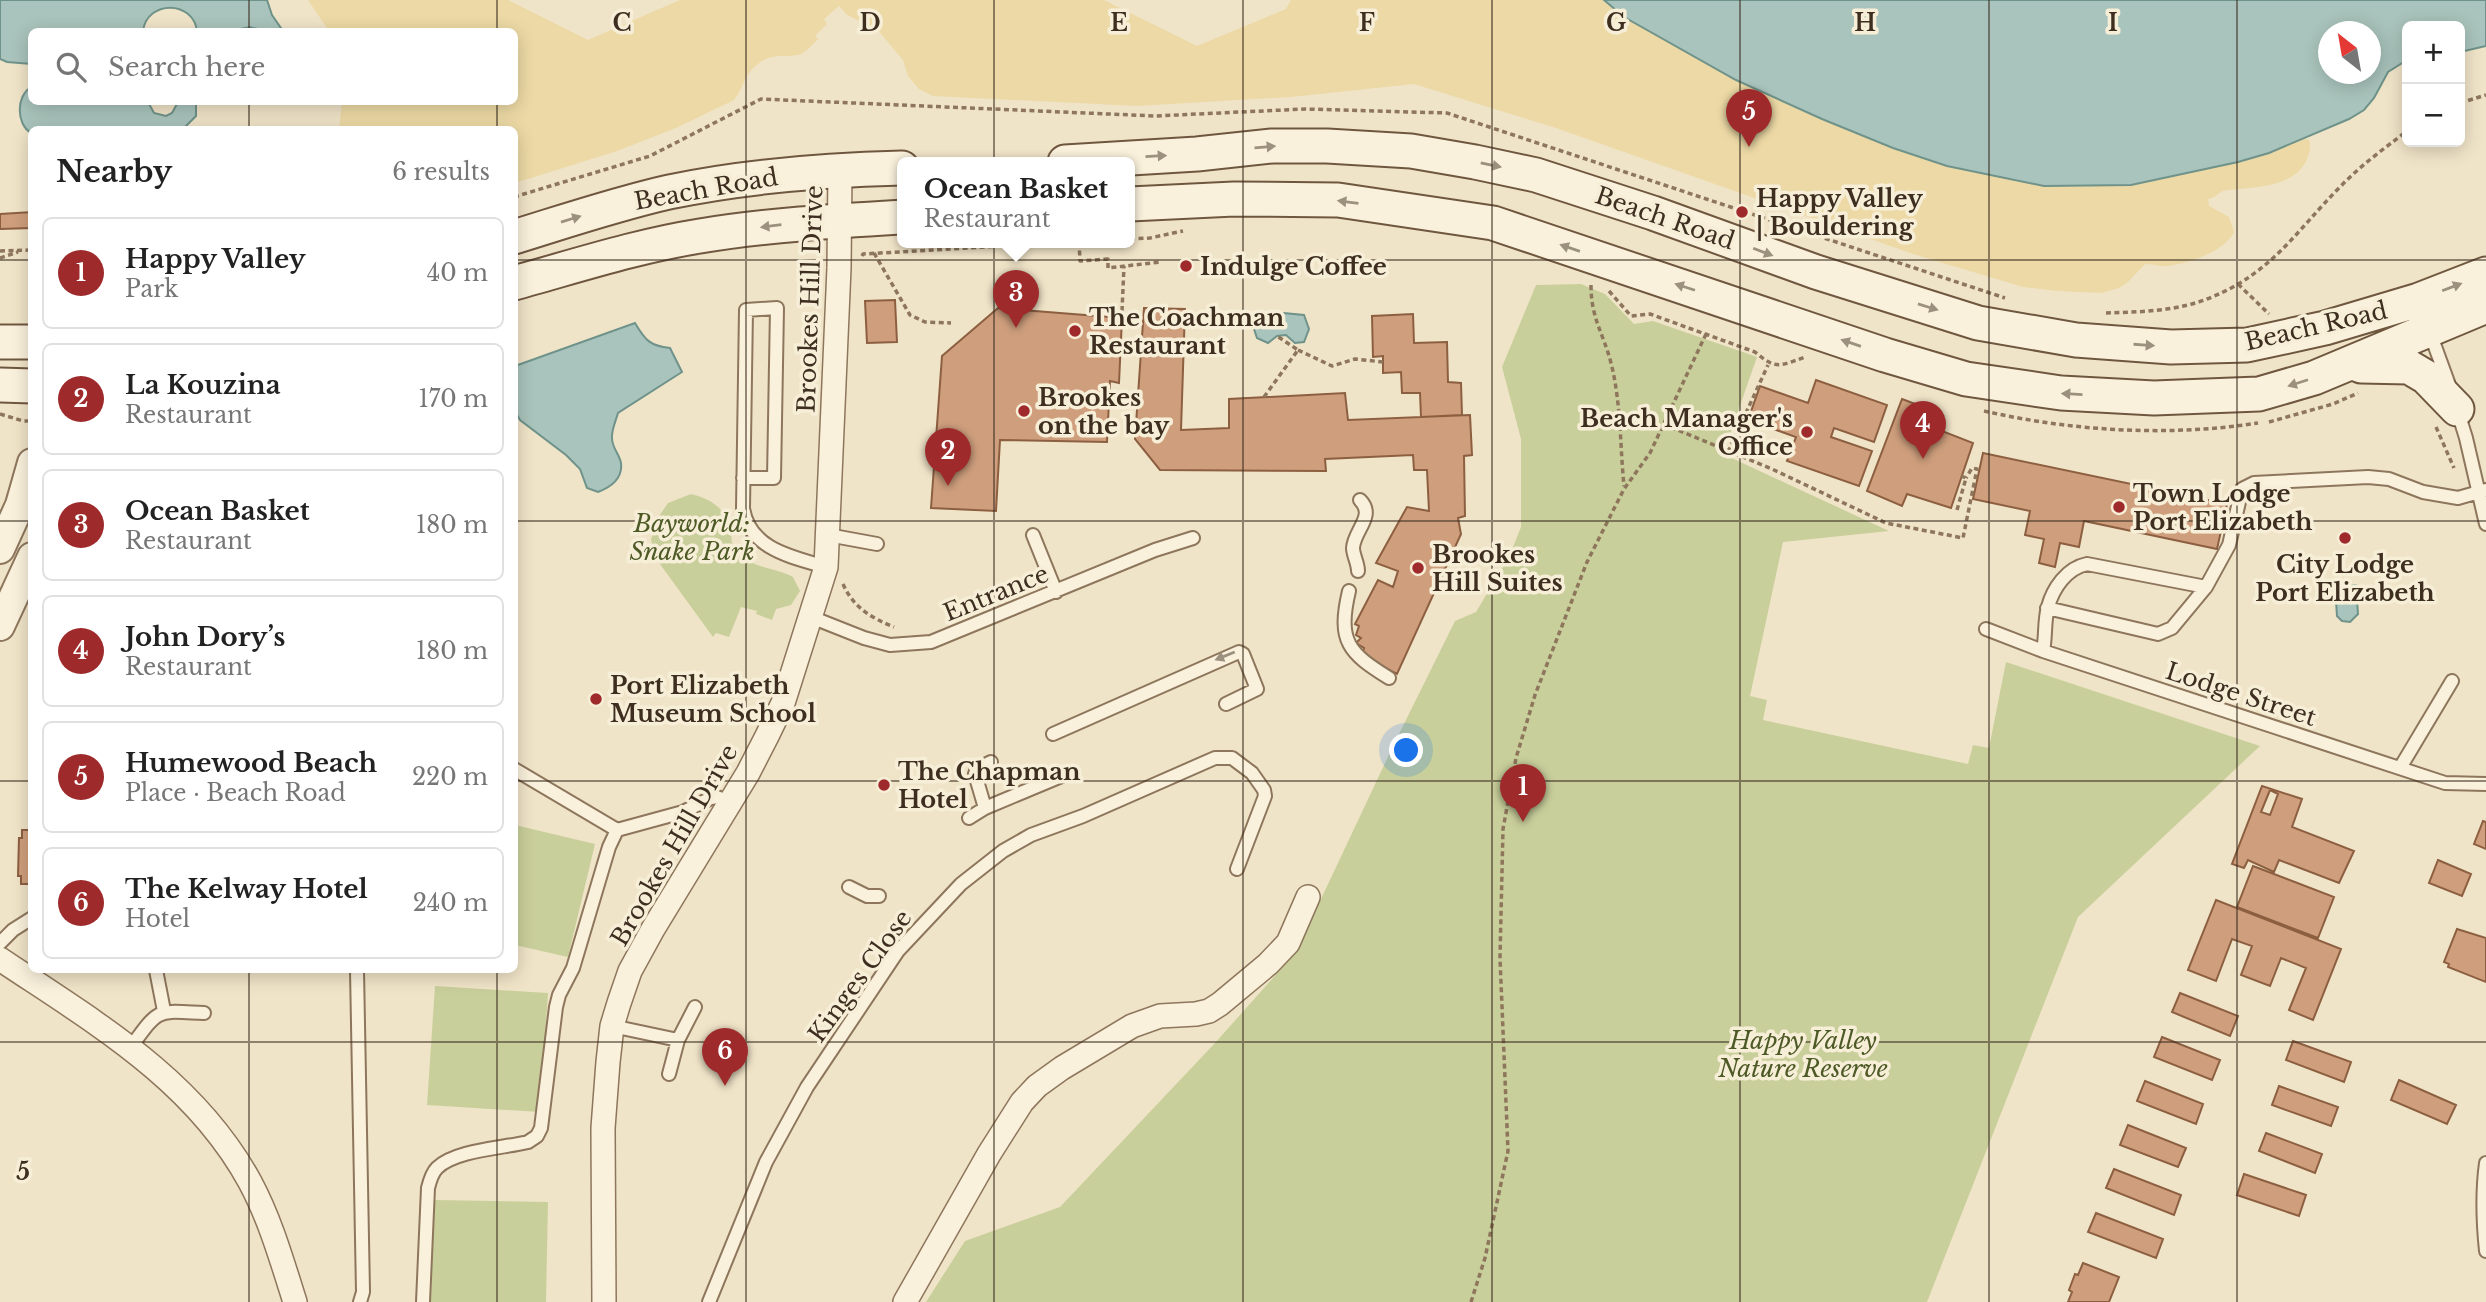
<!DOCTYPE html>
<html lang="en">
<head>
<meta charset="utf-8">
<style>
  body { margin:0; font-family:"Libre Baskerville",serif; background:#f2f2f2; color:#222 }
  .controls { position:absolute; right:21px; top:21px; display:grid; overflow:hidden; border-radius:10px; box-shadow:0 4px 18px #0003 }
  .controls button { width:63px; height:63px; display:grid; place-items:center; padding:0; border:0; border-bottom:2px solid #e0e0e0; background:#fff; color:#222; font:35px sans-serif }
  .compass { position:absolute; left:2318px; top:21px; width:63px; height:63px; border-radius:50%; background:#fff; box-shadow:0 4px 18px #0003; rotate:329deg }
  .you { position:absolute; left:1407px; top:751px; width:24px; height:24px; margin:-18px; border:5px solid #fff; border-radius:50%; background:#1a73e8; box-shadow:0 0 0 10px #1a73e833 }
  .badge { display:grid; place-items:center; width:46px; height:46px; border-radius:50%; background:#9e2a2b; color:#fff; font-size:23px; font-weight:700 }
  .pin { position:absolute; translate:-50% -58px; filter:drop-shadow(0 2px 4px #0008) }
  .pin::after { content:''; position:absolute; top:37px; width:24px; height:21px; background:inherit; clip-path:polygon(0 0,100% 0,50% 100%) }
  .popup { position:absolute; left:897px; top:157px; width:238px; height:91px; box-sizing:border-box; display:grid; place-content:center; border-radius:10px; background:#fff; filter:drop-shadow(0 2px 5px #0005); font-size:23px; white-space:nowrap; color:#767676 }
  .popup b { font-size:26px; color:#222 }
  .popup::after { content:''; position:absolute; left:50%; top:100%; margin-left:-14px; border:14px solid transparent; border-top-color:#fff }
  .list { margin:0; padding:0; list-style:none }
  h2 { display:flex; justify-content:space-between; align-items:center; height:91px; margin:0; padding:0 28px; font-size:30px }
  h2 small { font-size:23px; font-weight:400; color:#767676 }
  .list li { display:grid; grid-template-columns:46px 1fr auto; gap:21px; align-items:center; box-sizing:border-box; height:112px; margin:0 14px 14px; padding:0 14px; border:2px solid #e0e0e0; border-radius:10px }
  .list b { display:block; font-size:26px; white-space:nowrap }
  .list p { margin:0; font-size:23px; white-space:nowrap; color:#767676 }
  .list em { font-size:23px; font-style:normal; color:#767676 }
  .icon { flex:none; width:38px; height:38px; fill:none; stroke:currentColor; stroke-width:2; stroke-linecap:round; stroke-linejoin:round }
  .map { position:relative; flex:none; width:2486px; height:1302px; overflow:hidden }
  .search { position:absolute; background:#fff; box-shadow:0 4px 18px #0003; left:28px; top:28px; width:490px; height:77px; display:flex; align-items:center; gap:18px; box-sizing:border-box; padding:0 24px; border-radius:10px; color:#767676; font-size:26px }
  .panel { position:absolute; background:#fff; box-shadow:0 4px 18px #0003; left:28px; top:126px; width:490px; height:847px; border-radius:10px }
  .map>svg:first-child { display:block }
  .green { fill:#c9cf9b }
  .sand { fill:#ecd9a5 }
  .water { fill:#a9c4bc; stroke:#6f938a; stroke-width:2; fill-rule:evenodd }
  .building { fill:#cf9f7d; stroke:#8d5f41; stroke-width:2; fill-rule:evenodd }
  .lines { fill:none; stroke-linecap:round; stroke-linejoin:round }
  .service-casing { stroke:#8d765c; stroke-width:16 }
  .minor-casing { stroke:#8d765c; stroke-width:26 }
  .tertiary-casing { stroke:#8d765c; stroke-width:32 }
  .secondary-casing { stroke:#6f573f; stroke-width:37 }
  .path { stroke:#8d765c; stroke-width:3.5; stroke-dasharray:5 3.5; stroke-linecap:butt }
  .service { stroke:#faf1dc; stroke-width:12 }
  .minor { stroke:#faf1dc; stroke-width:23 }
  .tertiary { stroke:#faf1dc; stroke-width:28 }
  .secondary { stroke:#faf1dc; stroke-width:33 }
  .oneway { fill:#9c907e }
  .grid { fill:none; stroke:#3d2e20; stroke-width:2; stroke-opacity:0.55 }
  .poi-dot { fill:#9e2a2b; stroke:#f7eed8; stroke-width:2.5 }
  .labels { text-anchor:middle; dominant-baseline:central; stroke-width:7; stroke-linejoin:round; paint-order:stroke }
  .street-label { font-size:24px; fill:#3d2e20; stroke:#f7eed8 }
  .poi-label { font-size:24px; font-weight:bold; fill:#3d2e20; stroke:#f7eed8; text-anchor:start }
  .park-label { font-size:24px; font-style:italic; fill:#4d5a26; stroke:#f7eed8 }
  .grid-label { font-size:23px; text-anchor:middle; font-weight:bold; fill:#3d2e20; stroke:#f7eed8; stroke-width:7; stroke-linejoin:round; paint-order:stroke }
</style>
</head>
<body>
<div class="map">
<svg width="2486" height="1302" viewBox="0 0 2486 1302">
  <rect width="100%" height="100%" fill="#f0e4c8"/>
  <!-- green -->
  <path class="green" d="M1581,284L1605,294L1634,324L1653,321L1757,357L1723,454L1889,531L1783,542L1750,696L1767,700L1763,720L1968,764L1973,745L1989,748L2006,662L2260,746L2078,917L1927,1302H926L965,1241L1060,1207L1215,1043L1296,952L1394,744L1455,621L1476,612L1509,557L1521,527V439L1502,367L1536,285Z
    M691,494C712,499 728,510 731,533C732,542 731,546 738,553C754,569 774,567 793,577L800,591L791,605L776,609L772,620L756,614L757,611L741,607L729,637L716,633L713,637L657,560L651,540L657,519L668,503Z
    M515,825L595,844L568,957L515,945Z
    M435,986L548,993L540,1112L427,1105Z
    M433,1200L548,1202L546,1302H431Z"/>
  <!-- sand -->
  <path class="sand" d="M308,0H508L588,40L680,0H1104L1197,46L1286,9L1291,0H1604L1624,17L1736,80L1893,148L1947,166L2131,185L2238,162L2305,139L2309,140C2311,146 2310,150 2308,156C2298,188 2254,187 2227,190C2218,191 2217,198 2208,199L2209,206L2229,217L2234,232C2224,252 2189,263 2168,266C2160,267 2153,264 2145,264L2128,282L2119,288L2101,293L2057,291L2023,287L1913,254L1556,128L1414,84L1291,97L1137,106L933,96L919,89L908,76L903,60L877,29L847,15L839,6L824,19L827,24L815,36L818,39C813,44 807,51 801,54C785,59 775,51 758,64C744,74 744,88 734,100L676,128L617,151L515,183L514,130L339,129L342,102H514V32L329,31Z"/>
  <!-- water -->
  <path class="water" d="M0,0H267L272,15L283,31H264L250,27L231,31H197C193,0 147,0 143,31L32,32L31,64L7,62L0,59Z
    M1604,0H2486V46L2460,52V26H2407V60L2388,72L2374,98L2364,110L2349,119L2269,153L2238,162L2131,185L2044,186L1947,166L1893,148L1822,119L1736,80L1624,17ZM2328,32H2370V74H2328Z
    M31,87L32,102H148L154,113L166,116L172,113L178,102H196V116L185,127L171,129L32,130L31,133C16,124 16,96 31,87Z
    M1273,312L1304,315L1309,329L1304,342L1295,343L1286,335L1277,336L1268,343L1257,338L1253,326L1258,316Z
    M635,323C645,340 650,346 670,348L682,372L618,413C616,420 612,429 612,436C611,447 619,453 621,463C623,479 611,487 598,492L587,488L580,469L566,455L520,420L515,411V366Z
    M2356,585L2358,614L2350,622L2342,621L2337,616L2335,586Z"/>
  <!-- building -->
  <path class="building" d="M32,212V228L0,229V214Z
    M895,300L897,342L867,343L865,301Z
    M998,308L1122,318L1119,383L1110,381L1107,442L1000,440L996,511L931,508L942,356Z
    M1144,308L1185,309L1181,430L1229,428V399L1345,393L1348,420L1470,415L1472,455L1464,456L1465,516L1458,518L1461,534L1397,674L1362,656L1364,648L1356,643L1361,638L1356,635L1359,626L1355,624L1378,580L1393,587L1398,571L1376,563L1407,507L1429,511L1427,470H1414L1413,455L1325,459L1326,471L1160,470L1135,439Z
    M1413,314L1414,343L1447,342L1448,382L1461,383L1462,415L1421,417L1420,393H1402L1401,372L1383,373V356L1373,357L1372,316Z
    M1816,380L1887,405L1874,442L1834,428L1831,437L1872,451L1859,486L1787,461L1796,437L1748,420L1760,386L1808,403Z
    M1902,399L1934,411L1929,426L1973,443L1951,508L1907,494L1902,506L1867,491Z
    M1983,453L2227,504L2217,549L2084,521L2079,547L2060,543L2055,567L2039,563L2044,539L2025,535L2030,511L1973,499Z
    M2262,786L2302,799L2292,827L2354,851L2339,883L2279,860L2274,872L2248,860L2244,868L2232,864ZM2270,790L2278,794L2270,815L2261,812Z
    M2483,821L2486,822V849L2474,844Z
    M22,830H32V884H21V876H18L19,838H22Z
    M2438,860L2471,874L2462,896L2429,883Z
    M2253,866L2334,897L2318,938L2237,907Z
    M2216,900L2341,949L2313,1020L2289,1010L2306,968L2281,958L2270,986L2241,975L2252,946L2232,939L2216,981L2188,970Z
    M2457,929L2486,938V982L2448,967L2449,964L2444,962Z
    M2180,993L2238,1016L2230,1036L2172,1012Z
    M2162,1037L2220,1060L2212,1080L2154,1057Z
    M2293,1041L2351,1062L2344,1082L2286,1060Z
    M2399,1080L2456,1105L2447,1124L2391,1100Z
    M2145,1081L2203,1104L2196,1124L2137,1101Z
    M2279,1086L2338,1107L2331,1126L2272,1105Z
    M2128,1125L2186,1148L2178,1167L2120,1145Z
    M2266,1133L2322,1154L2315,1173L2259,1151Z
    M2114,1169L2181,1195L2174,1215L2106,1188Z
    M2244,1174L2306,1195L2299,1216L2237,1195Z
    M2096,1213L2163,1239L2156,1258L2088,1232Z
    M2083,1263L2119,1277L2109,1302H2068L2072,1292L2069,1290L2075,1274L2078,1275Z"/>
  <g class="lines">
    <defs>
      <path id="service" d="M2429,330L2449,385
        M2457,409L2466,438L2486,524
        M743,478H774L777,308L746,310L743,508C749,549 792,557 826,567
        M828,535L877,544
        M1033,535L1056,592
        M1358,571C1358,563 1353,555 1353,548C1354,530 1376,516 1360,500
        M1349,591C1337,642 1349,653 1389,678
        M2047,608L2158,634L2172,628L2206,587
        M811,617L864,638L890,645L931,642L1155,550L1193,538
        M1986,629L2043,651L2445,783L2486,784
        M2043,651C2046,637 2044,621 2048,607C2053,588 2067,568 2087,564L2206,587L2229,545L2242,489L2254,483L2368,477L2389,479L2423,492L2458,498L2486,490
        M1053,734L1239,652L1243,654L1257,689L1226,704
        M2400,768L2452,681
        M514,769L617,830
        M985,808L975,774L977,769L991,762
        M969,818L985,808L1071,772
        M849,887L867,896H879
        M0,943L13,930L32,918
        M156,970L164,1011
        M357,970L363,1292L360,1302
        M612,1026L678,1040L695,1007
        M131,1047C160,1007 156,1011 204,1013
        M669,1074L678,1040
        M2486,1163C2482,1192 2483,1222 2486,1251
        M423,1302L428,1188C430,1180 432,1173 437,1168C455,1150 504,1148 528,1142L537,1136L541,1128L556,1007L559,995L573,968L609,847L617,830L683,812L711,798L717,797L730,802
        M709,1302L766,1162L807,1087L898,951L961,884L1003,851L1031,835L1083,816L1215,758H1232L1252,773L1264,790L1265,796L1237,869"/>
      <path id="minor" d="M0,959C94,1022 194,1079 250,1182C270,1219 282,1261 295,1302
        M604,1302L603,1128L608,1062L612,1026L619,1003L630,971L653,929L748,773L767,736L783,703L826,567L839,268L840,170
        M905,1302L989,1154L1022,1102L1037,1086L1062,1068L1132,1026L1160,1016L1196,1014L1209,1011L1220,1004L1268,964L1288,943L1308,897"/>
      <path id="tertiary" d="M0,549L20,505L32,463
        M0,626L32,557"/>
      <path id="secondary" d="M1065,162L1197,154L1272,146H1327L1411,151L1475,162L1536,175L1653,213L1816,272L1978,323L2076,340L2171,347L2247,345L2325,328L2419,300L2486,274
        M1130,204L1234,199L1338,200L1493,223L1885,355L1966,379L2061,393L2154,398L2259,394L2314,378L2486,306
        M514,237C566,221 616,204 669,192C745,176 824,170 902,168
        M514,283C576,266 637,246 700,236C767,225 835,221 902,217
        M0,342H32
        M2361,366L2409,367L2426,377L2457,409
        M0,385L32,386"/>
    </defs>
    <!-- service casing -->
    <use href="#service" class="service-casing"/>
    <!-- minor casing -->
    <use href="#minor" class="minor-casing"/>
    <!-- tertiary casing -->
    <use href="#tertiary" class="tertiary-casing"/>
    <!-- secondary casing -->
    <use href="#secondary" class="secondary-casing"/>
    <!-- path -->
    <path class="path" d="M2460,103L2486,95
      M514,197L650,156L761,99L1155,116L1305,109L1447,113L2005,298
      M1130,239L1150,238L1183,231
      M1079,242L1080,261L1108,259V268L1160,262
      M0,251L32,250
      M874,253L910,315L925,322L951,323
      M862,256L863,254L1072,242
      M0,258L18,252
      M2238,284L2269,314
      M1591,285C1591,319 1603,332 1611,363C1621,402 1620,446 1624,486
      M1609,291L1631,316L1650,314L1755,352C1776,370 1780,366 1805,357
      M1122,311L1124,266
      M2106,313C2141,312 2180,311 2212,297C2273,272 2297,230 2341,186C2361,165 2385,148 2407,131
      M1298,350L1332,366L1355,359L1383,362
      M1264,397L1298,350L1277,336
      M1984,411C2072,431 2168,437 2258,423
      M0,414L23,421H32
      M2269,422L2333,404L2358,393
      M1663,424L1772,469L1886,523L1963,538L1977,469L1972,468L1966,478
      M2436,427L2454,468
      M1728,452L1768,365
      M1957,510L1966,478L1961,476
      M843,584C853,607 871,618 894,627
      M1471,1302L1485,1258L1508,1151L1500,958L1503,829L1516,758L1535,695L1587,562L1624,489L1650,453L1706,334"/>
    <!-- service -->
    <use href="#service" class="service"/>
    <!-- minor -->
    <use href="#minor" class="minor"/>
    <!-- tertiary -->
    <use href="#tertiary" class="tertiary"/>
    <!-- secondary -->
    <use href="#secondary" class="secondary"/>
  </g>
  <!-- one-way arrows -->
  <defs><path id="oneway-solid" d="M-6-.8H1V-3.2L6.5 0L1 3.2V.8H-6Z" transform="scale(1.75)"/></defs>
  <g class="oneway">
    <use href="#oneway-solid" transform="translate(1265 147) rotate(-5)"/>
    <use href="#oneway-solid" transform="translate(1156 156) rotate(-3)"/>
    <use href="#oneway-solid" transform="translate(1491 165) rotate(12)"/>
    <use href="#oneway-solid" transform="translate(1348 202) rotate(-173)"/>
    <use href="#oneway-solid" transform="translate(571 219) rotate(-17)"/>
    <use href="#oneway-solid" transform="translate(771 226) rotate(173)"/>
    <use href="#oneway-solid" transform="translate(1570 248) rotate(-161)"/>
    <use href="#oneway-solid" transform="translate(1763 252) rotate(21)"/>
    <use href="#oneway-solid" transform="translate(1685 287) rotate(-162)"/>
    <use href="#oneway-solid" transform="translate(2452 287) rotate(-21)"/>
    <use href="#oneway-solid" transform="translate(1928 307) rotate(17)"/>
    <use href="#oneway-solid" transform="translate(1851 343) rotate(-161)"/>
    <use href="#oneway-solid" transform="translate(2144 345) rotate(4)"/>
    <use href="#oneway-solid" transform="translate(2298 383) rotate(162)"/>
    <use href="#oneway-solid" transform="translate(2072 394) rotate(-177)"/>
    <use href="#oneway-solid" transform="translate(1225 656) rotate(158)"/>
  </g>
  <!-- grid -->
  <path class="grid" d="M249,0V32M497,0V32M746,0V1302M994,0V1302M1243,0V1302M1492,0V1302M1740,0V1302M1989,0V1302M2237,0V1302M249,102V130M497,102V130M0,260H32M514,260H2486M0,521H32M514,521H2486M0,781H32M514,781H2486M249,970V1302M497,970V1302M0,1042H2486"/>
  <!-- markers -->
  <g class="poi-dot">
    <circle cx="1742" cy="212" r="7"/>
    <circle cx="1186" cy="266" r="7"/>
    <circle cx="1075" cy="331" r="7"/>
    <circle cx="1024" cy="411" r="7"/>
    <circle cx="1807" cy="432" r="7"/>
    <circle cx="2119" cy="507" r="7"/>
    <circle cx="2345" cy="538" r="7"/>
    <circle cx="1418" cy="568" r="7"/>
    <circle cx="596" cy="699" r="7"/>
    <circle cx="884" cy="785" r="7"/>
  </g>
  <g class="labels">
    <!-- street labels -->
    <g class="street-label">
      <text transform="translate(706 189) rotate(-10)">Beach Road</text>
      <text transform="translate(1665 218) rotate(19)">Beach Road</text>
      <text transform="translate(810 299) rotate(-88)">Brookes Hill Drive</text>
      <text transform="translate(2316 326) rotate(-13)">Beach Road</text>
      <text transform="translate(996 593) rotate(-22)">Entrance</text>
      <text transform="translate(2241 694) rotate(18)">Lodge Street</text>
      <text transform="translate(674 845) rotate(-60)">Brookes Hill Drive</text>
      <text transform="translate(860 976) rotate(-54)">Kinges Close</text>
    </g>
    <!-- poi labels -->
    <g class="poi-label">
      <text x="1756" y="198">Happy Valley<tspan x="1756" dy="28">| Bouldering</tspan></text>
      <text x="1200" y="266">Indulge Coffee</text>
      <text x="1089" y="317">The Coachman<tspan x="1089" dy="28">Restaurant</tspan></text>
      <text x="1038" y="397">Brookes<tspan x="1038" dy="28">on the bay</tspan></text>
      <text x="1793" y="418" text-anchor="end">Beach Manager's<tspan x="1793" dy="28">Office</tspan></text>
      <text x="2133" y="493">Town Lodge<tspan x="2133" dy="28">Port Elizabeth</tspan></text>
      <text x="1432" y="554">Brookes<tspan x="1432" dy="28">Hill Suites</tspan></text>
      <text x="2345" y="564" text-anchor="middle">City Lodge<tspan x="2345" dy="28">Port Elizabeth</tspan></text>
      <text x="610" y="685">Port Elizabeth<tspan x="610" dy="28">Museum School</tspan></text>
      <text x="898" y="771">The Chapman<tspan x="898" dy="28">Hotel</tspan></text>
    </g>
    <!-- park labels -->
    <g class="park-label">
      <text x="692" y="523">Bayworld:<tspan x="692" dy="28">Snake Park</tspan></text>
      <text x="1803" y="1040">Happy Valley<tspan x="1803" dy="28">Nature Reserve</tspan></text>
    </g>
  </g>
  <g class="grid-label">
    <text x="622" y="31">C</text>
    <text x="870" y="31">D</text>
    <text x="1119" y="31">E</text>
    <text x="1367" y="31">F</text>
    <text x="1616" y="31">G</text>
    <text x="1865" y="31">H</text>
    <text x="2113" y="31">I</text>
    <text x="23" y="1180">5</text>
  </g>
</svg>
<div class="controls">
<button>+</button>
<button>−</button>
</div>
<svg class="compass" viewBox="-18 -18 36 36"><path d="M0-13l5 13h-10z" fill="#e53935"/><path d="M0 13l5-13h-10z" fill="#767676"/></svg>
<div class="you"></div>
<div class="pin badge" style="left:1523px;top:822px">1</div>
<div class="pin badge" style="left:948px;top:486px">2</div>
<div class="pin badge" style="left:1016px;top:328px">3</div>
<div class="popup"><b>Ocean Basket</b>Restaurant</div>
<div class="pin badge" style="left:1923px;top:459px">4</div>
<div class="pin badge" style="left:1749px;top:147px">5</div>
<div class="pin badge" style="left:725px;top:1086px">6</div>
<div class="search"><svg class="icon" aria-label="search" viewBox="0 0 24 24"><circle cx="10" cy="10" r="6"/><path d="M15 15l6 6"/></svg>Search here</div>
<section class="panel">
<h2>Nearby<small>6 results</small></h2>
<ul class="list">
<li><span class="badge">1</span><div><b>Happy Valley</b><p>Park</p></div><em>40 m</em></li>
<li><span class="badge">2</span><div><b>La Kouzina</b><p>Restaurant</p></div><em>170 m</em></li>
<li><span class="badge">3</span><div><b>Ocean Basket</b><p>Restaurant</p></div><em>180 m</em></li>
<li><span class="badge">4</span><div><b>John Dory’s</b><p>Restaurant</p></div><em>180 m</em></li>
<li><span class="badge">5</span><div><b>Humewood Beach</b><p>Place · Beach Road</p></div><em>220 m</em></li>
<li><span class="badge">6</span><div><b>The Kelway Hotel</b><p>Hotel</p></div><em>240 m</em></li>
</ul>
</section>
</div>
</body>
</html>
